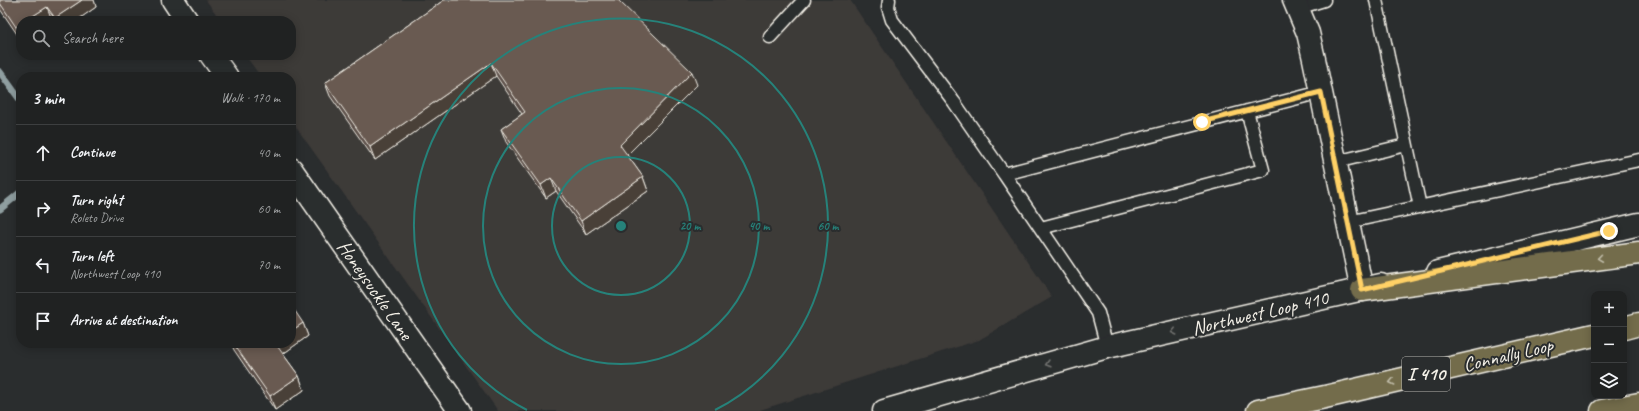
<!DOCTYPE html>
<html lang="en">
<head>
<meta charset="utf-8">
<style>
  body { margin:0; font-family:Caveat,sans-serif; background:#282a2a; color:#f1f3f6 }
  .controls { position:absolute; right:12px; bottom:12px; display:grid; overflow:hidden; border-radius:8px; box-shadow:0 2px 10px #0003 }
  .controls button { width:36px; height:36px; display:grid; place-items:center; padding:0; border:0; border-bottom:1px solid #3d3f40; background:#202222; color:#f1f3f6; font:20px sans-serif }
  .stop { position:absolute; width:12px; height:12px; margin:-9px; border:3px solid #ffd166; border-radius:50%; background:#fff }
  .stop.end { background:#ffd166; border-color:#fff; box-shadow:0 1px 4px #0008 }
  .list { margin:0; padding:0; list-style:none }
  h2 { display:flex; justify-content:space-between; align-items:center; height:52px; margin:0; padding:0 16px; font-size:17px }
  h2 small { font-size:13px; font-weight:400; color:#a2a4a5 }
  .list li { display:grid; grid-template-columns:26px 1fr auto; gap:12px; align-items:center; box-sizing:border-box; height:56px; padding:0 16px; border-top:1px solid #3d3f40 }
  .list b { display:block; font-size:15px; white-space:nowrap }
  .list p { margin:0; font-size:13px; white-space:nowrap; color:#a2a4a5 }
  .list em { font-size:13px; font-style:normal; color:#a2a4a5 }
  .icon { flex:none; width:22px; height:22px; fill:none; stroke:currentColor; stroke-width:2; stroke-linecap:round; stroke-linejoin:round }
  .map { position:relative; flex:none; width:1639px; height:411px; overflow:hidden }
  .search { position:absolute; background:#202222; box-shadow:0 2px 10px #0003; left:16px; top:16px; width:280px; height:44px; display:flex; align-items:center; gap:10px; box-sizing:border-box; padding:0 14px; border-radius:16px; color:#a2a4a5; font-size:15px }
  .panel { position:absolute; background:#202222; box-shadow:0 2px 10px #0003; left:16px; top:72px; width:280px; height:276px; border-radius:16px }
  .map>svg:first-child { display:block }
  .built { fill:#3d3a38 }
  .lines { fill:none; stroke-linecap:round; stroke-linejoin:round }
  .stream { stroke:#8f9ea0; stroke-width:7 }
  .service-casing { stroke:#f4f1e8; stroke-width:15 }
  .minor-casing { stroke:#f4f1e8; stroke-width:25 }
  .secondary-casing { stroke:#f4f1e8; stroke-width:25 }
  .motorway-casing { stroke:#f4f1e8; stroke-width:25 }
  .service { stroke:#2a2d2e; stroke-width:12 }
  .minor { stroke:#2a2d2e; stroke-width:22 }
  .secondary { stroke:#2a2d2e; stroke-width:22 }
  .motorway { stroke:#736c4b; stroke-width:22 }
  .wall { fill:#5a4d46; stroke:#f4f1e8 }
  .shaded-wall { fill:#4a3f39; stroke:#f4f1e8 }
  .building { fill:#695a51; stroke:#f4f1e8 }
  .oneway { stroke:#c0bca9 }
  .oneway2 { stroke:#71726f }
  .route { stroke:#ffd166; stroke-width:5 }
  .ring { fill:none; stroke:#26827a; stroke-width:2 }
  .labels { text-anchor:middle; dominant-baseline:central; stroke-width:4; stroke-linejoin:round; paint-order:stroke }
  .shield { fill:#2a2d2e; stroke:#b7b6b0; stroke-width:1 }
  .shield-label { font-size:19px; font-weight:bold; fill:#f4f1e8 }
  .street-label { font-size:20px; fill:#f4f1e8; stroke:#2a2d2e }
  .centre { fill:#26827a; stroke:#2a2d2e; stroke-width:2 }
  .ring-label { font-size:12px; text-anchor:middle; font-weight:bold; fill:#26827a; stroke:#2a2d2e; stroke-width:4; stroke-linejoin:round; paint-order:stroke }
</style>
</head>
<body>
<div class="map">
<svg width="1639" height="411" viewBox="0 0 1639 411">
  <rect width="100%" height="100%" fill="#2a2d2e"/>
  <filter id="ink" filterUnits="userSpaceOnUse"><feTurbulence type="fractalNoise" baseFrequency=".025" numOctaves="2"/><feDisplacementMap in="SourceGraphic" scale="8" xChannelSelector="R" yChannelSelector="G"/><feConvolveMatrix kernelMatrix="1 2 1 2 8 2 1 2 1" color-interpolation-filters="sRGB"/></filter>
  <g filter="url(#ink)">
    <!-- built -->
    <path class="built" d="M206,0H850L1052,297L979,340L757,411H498L291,120V77H261L245,55H291V21H221Z"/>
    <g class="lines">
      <!-- stream -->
      <path class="stream" d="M0,72L21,101
        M0,209L21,192"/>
      <defs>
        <path id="service" d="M889,0L888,7L892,20L954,102L1004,174
          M1376,0L1420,207
          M1298,8L1324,0
          M770,37L804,0
          M1336,162L1406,145
          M1348,222L1639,160
          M1041,228L1263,170L1247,111
          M1107,347L1098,313L1004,174L1321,92"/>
        <path id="minor" d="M173,0L187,21
          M1294,0L1308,33L1314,59L1362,290
          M211,55L227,77
          M291,169L460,411"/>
        <path id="secondary" d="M1438,272L1639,224
          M884,411L1107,347L1381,285"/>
        <path id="motorway" d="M1362,290L1639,253
          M1624,328L1639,324
          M1258,411L1325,397L1594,335
          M1602,411L1639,404"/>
      </defs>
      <!-- service casing -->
      <use href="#service" class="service-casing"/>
      <!-- minor casing -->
      <use href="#minor" class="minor-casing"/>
      <!-- secondary casing -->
      <use href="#secondary" class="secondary-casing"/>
      <!-- motorway casing -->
      <use href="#motorway" class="motorway-casing"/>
      <!-- service -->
      <use href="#service" class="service"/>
      <!-- minor -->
      <use href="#minor" class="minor"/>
      <!-- secondary -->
      <use href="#secondary" class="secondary"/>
      <!-- motorway -->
      <use href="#motorway" class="motorway"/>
    </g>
    <!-- wall -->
    <path class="wall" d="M0,0H94L96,7L76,21H53L52,20L21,21V40L0,9Z
      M444,0L697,85L627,155L643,177L648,191L586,234L556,191L546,198L506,142L501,129L522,114L496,76L375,160L330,96L325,83Z
      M303,323L308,336L283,354L299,376L304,390L275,410L234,350L231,343H291Z"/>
    <!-- shaded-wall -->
    <path class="shaded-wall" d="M82,0H94L96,7L76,21H56L55,18Z
      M47,7L52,20L51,21H25Z
      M21,24V40L16,27Z
      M491,63L496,76L375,160L370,147Z
      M692,72L697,85L624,158L620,145Z
      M643,177L648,191L586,234L581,221Z
      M551,178L556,191L546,198L541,185Z
      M303,323L308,336L280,356L275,343H291V331Z
      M299,376L304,390L275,410L270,396Z"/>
    <!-- building -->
    <path class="building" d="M0,0H82L55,18L47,7L25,21H21V24L16,27L0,3Z
      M444,0H618L692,72L620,145L643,177L581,221L551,178L541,185L501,129L525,112L491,63L370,147L325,83Z
      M291,305L303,323L291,331Z
      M233,343H275L299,376L270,396Z"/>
    <!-- one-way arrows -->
    <defs><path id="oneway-chevron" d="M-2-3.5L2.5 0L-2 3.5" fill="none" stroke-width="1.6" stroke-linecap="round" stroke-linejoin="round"/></defs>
    <g class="oneway">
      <use href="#oneway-chevron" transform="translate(1600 258) rotate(172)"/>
      <use href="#oneway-chevron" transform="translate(1392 382) rotate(167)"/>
    </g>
    <g class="oneway2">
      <use href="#oneway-chevron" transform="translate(1174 332) rotate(167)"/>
      <use href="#oneway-chevron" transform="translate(1048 364) rotate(164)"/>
    </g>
  </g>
  <g class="lines" filter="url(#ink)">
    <!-- route -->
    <path class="route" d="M1202,122L1321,92L1362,290L1609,231"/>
  </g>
  <!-- distance rings -->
  <g class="ring">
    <circle cx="621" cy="226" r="69"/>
    <circle cx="621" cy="226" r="138"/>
    <path d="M527 410A207 207 0 1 1 715 410"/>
  </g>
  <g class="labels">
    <!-- shield labels -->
    <rect class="shield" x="1402" y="357" width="48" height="34" rx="3"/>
    <g class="shield-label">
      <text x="1426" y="374">I 410</text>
    </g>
    <!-- street labels -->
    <g class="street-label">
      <text transform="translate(375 290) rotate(55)">Honeysuckle Lane</text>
      <text transform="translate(1260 313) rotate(-13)">Northwest Loop 410</text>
      <text transform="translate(1508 355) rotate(-13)">Connally Loop</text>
    </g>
  </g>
  <circle cx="621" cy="226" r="6" class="centre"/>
  <g class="ring-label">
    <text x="690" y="230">20 m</text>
    <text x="759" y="230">40 m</text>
    <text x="828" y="230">60 m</text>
  </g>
</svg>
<div class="controls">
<button>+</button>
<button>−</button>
<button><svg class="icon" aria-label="layers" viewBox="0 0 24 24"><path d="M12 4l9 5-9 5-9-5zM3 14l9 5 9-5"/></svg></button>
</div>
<div class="stop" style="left:1202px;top:122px"></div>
<div class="stop end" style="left:1609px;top:231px"></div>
<div class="search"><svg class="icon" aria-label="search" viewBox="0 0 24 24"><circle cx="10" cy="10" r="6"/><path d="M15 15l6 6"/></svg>Search here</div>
<section class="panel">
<h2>3 min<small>Walk · 170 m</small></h2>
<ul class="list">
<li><svg class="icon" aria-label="ahead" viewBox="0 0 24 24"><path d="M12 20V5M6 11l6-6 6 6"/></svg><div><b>Continue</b></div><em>40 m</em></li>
<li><svg class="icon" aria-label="right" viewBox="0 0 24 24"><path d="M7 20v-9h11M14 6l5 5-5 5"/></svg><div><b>Turn right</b><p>Roleto Drive</p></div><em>60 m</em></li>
<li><svg class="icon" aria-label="left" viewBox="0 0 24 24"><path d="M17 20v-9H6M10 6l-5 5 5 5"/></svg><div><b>Turn left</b><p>Northwest Loop 410</p></div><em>70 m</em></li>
<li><svg class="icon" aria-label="arrive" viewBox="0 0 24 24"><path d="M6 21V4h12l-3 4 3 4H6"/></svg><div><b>Arrive at destination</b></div></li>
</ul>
</section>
</div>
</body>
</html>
